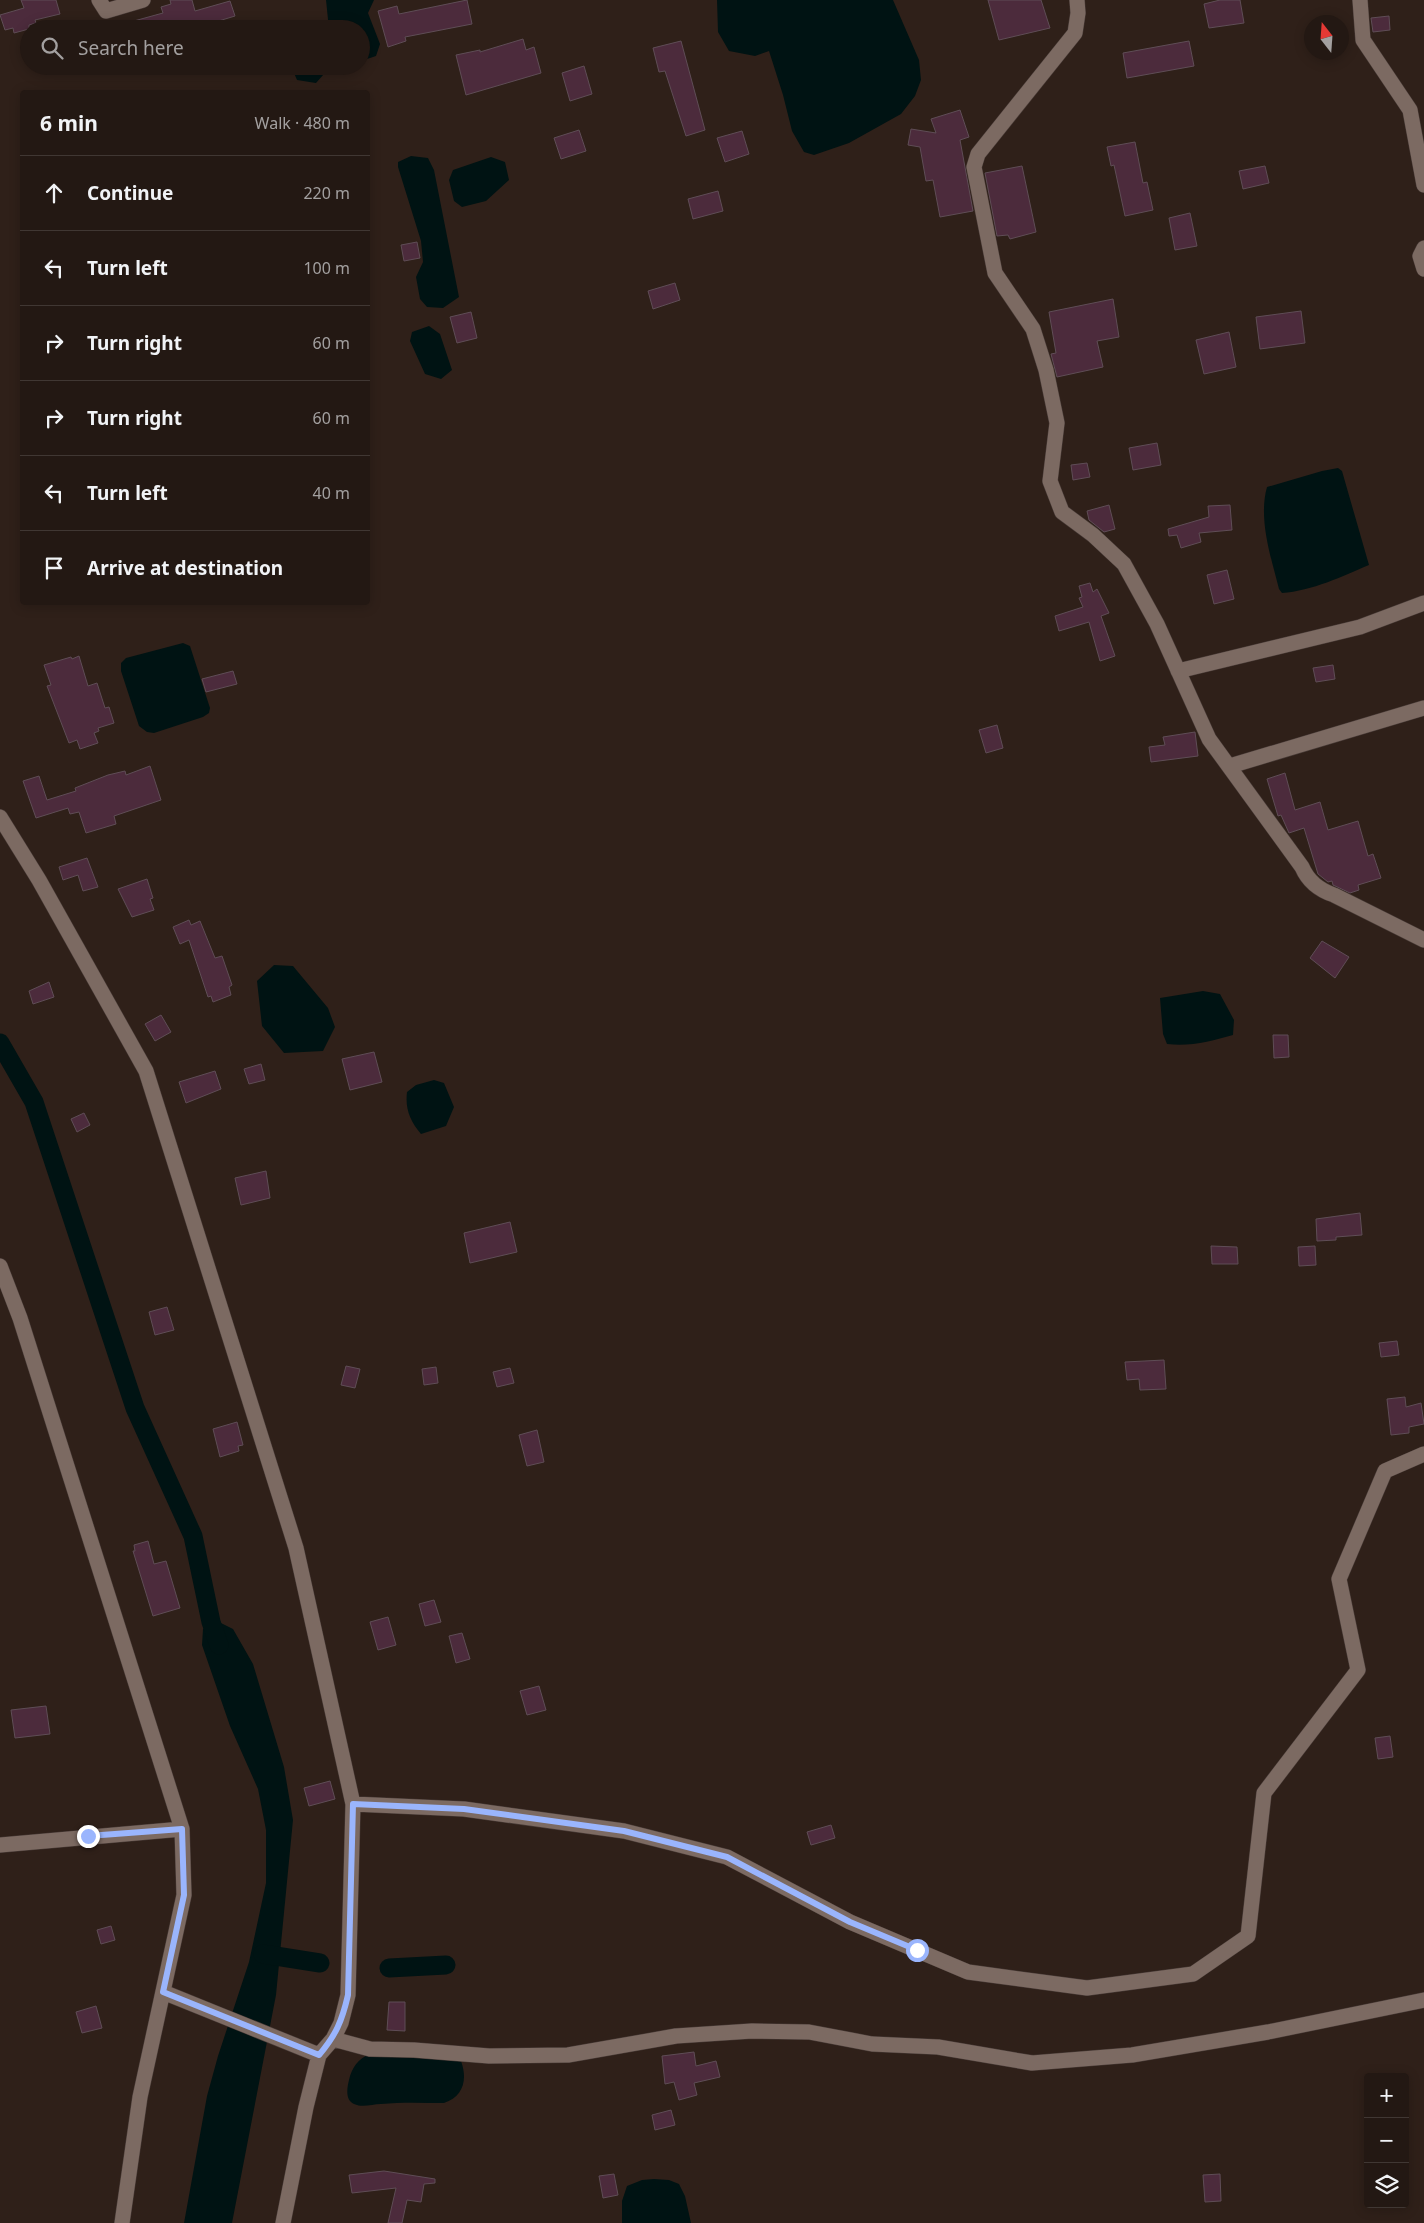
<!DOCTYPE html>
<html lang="en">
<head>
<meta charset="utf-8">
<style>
  body { margin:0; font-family:"Noto Sans",sans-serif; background:#2f2521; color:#f1f3f6 }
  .controls { position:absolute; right:15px; bottom:15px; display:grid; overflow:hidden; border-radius:5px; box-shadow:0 2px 12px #0003 }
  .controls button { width:45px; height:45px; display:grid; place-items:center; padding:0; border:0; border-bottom:1px solid #403733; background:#231813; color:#f1f3f6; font:25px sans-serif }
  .compass { position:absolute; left:1304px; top:15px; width:45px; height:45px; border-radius:50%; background:#231813; box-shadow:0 2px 12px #0003; rotate:343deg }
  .stop { position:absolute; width:15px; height:15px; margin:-11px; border:4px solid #9ab5fd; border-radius:50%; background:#fff }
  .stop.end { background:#9ab5fd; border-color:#fff; box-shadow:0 1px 5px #0008 }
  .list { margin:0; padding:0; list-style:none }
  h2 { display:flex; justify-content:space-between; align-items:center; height:65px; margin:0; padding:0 20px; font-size:21px }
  h2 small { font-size:16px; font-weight:400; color:#a3a0a0 }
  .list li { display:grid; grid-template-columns:32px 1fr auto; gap:15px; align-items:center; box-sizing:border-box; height:75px; padding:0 20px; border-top:1px solid #403733 }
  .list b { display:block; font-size:19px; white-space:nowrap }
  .list em { font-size:16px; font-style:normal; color:#a3a0a0 }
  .icon { flex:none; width:28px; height:28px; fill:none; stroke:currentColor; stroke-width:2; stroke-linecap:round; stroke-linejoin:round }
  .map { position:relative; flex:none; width:1424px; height:2223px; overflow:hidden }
  .search { position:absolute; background:#231813; box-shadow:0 2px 12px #0003; left:20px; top:20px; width:350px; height:55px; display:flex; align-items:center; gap:12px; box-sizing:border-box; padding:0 18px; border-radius:28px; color:#a3a0a0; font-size:19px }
  .panel { position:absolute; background:#231813; box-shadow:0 2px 12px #0003; left:20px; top:90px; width:350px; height:515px; border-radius:5px }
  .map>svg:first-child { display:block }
  .water { fill:#001313 }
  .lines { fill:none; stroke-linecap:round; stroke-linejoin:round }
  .canal { stroke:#001313; stroke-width:19 }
  .building { fill:#4c2b3c; stroke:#5f4d56 }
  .minor-casing { stroke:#483b37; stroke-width:16 }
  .minor { stroke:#7c6a62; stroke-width:15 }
  .route { stroke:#9ab5fd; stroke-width:6 }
</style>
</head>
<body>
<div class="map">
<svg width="1424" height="2223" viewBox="0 0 1424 2223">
  <rect width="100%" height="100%" fill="#2f2019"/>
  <!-- water -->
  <path class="water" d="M326,0H374L368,13L380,44L376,56L361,61V29H329Z
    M717,0H893L919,60L921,80L915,96L901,114L849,143L814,155L804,152L792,131L783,95L769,51L755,56L729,51L718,32Z
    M291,66H331L316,83L297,80Z
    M411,156L428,158L434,170L459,297L443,308L427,307L420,299L416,277L423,262L421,241L398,167V162Z
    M491,157L505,162L509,180L486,201L462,207L454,201L449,180L453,170Z
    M429,326L440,334L452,370L441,379L425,374L410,341L412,332Z
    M1338,468L1342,471L1369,565C1343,576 1312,591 1282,593L1279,589C1271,557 1258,519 1267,487L1322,471Z
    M183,643L190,646L210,708L209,713L203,717L154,733L147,732L139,726L121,671V663L126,658Z
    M274,965L293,966L328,1008L335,1027L323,1051L284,1053L262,1026L257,981Z
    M1203,991L1220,994L1234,1020L1233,1035C1212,1041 1190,1047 1167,1044L1163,1034L1160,998Z
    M434,1080L444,1083L454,1107L446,1126L421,1134C410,1121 405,1109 407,1092L416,1085Z
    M211,1622H219L233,1629L253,1664L284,1767L293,1820L276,1995L232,2223H184L207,2096L218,2056L249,1962L266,1883V1830L258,1789L230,1726L202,1645L203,1629Z
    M370,2054L453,2058L461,2061C468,2080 463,2097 444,2103C423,2103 402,2102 381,2104C372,2104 363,2108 354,2104C345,2100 347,2088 349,2080C352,2067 358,2059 370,2054Z
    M654,2179L669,2180L679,2184L685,2196L691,2223H622V2201L627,2186L642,2180Z"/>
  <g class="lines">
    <!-- canal -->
    <path class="canal" d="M0,1043L34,1102L135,1408L193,1536L211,1622L219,1645
      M263,1954L320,1963
      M389,1968L446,1965"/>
  </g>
  <!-- building -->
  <path class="building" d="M21,0H56L60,14L35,20L36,23L29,25V29L14,33L13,28L5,30L0,15L24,8Z
    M170,0H192L195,11L230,1L235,16L212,23L214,29H124L123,24L163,13L161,7L171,4Z
    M467,0L472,24L405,37L406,41L388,47L378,11L397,6L399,14Z
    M988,0H1041L1050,28L999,40Z
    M1220,0H1240L1244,23L1209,28L1204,4Z
    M1389,16L1390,30L1373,32L1371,18Z
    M523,39L526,50L534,47L541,73L466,95L456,55L480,50V52Z
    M681,41L705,130L686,136L665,71L659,72L653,48Z
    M1189,41L1194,66L1127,78L1123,53Z
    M584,66L592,94L570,101L562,73Z
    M960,110L969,137L960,140L973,211L940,217L933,180L926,181L920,147L908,145L911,129L936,133L931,119Z
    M579,130L586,151L561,159L554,138Z
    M742,131L749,154L725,162L717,138Z
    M1135,142L1143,183L1147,182L1153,210L1125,216L1114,165L1111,166L1107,147Z
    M1022,166L1036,232L1010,239L1008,235L997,236L985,173Z
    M1265,166L1269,183L1243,189L1239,171Z
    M718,191L723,211L693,219L688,199Z
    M1190,213L1197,246L1175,250L1169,218Z
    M417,242L420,258L404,261L401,245Z
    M675,283L680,300L653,309L648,291Z
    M1113,299L1119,337L1097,341L1103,367L1057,377L1051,354L1056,353L1049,312Z
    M1301,311L1305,343L1260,349L1256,317Z
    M471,312L477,338L457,343L450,317Z
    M1229,332L1236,367L1204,374L1196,340Z
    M1157,443L1161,465L1133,470L1129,448Z
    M1087,463L1090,477L1073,480L1071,465Z
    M1109,505L1115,529L1104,532L1089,520L1087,511Z
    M1230,505L1232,530L1199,533L1201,542L1181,548L1177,535L1169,536L1168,529L1209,517L1208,506Z
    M1227,570L1234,599L1214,604L1207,575Z
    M1090,583L1093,592L1097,589L1109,613L1101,616L1115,656L1100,661L1089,622L1059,631L1055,616L1083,607L1079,598L1082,597L1079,586Z
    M79,656L88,686L97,683L105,708L109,707L114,723L98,728L99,731L94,733L98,743L80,749L77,740L69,743L47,686L51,685L44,665L71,657L72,659Z
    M1333,665L1335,679L1316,682L1313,668Z
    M233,671L237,684L206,692L202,679Z
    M997,725L1003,748L986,753L979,730Z
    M1195,732L1198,756L1151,762L1149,747L1165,745L1163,737Z
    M150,766L161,800L114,816L116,824L86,833L79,812L70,814L68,808L36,818L23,781L39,776L47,800L76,791L75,788L108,775L125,771L126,775Z
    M1285,773L1295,810L1320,802L1328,830L1358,821L1368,856L1373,854L1381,878L1358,885L1359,890L1350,893L1333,885L1332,881L1328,882L1318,874L1304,828L1289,833L1281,815L1278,816L1267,779Z
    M87,858L98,887L83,891L78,875L63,880L59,867Z
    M147,879L153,898L150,899L154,910L132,917L118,889Z
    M189,920L191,925L200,921L215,958L222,956L232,985L229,987L231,995L213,1002L211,996L208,997L189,940L180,944L173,927Z
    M1322,941L1349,957L1335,978L1310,958Z
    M49,982L54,997L33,1004L29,991Z
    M161,1015L171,1032L155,1041L145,1024Z
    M1273,1035H1288L1289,1057L1274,1058Z
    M374,1052L382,1082L350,1090L342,1059Z
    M261,1064L265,1080L249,1084L244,1069Z
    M215,1071L221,1089L186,1103L179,1082Z
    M84,1113L90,1125L77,1132L71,1119Z
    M266,1171L270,1198L241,1205L235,1178Z
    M1360,1213L1362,1235L1336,1237V1240L1317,1241L1316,1219Z
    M510,1222L517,1252L470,1263L464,1233Z
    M1211,1246L1237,1247L1238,1264H1212Z
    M1315,1246L1316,1265L1299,1266L1298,1247Z
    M167,1307L174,1330L155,1335L149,1312Z
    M1397,1341L1399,1355L1381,1357L1379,1343Z
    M1164,1360L1166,1389L1140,1390L1139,1379L1127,1380L1125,1362Z
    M346,1366L360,1369L355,1388L341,1385Z
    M436,1367L438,1383L424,1385L422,1369Z
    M510,1368L514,1383L497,1387L493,1372Z
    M1405,1397L1406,1407L1421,1403L1424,1424L1409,1427V1433L1391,1435L1387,1399Z
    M237,1422L243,1445L238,1446L239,1451L220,1457L213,1429Z
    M537,1430L544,1462L527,1466L519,1435Z
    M148,1541L154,1564L166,1561L180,1608L153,1616L133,1551H135L134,1545Z
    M434,1600L441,1622L425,1626L419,1604Z
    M388,1617L396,1645L378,1650L370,1622Z
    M462,1633L470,1659L456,1663L449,1636Z
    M539,1686L546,1710L527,1715L520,1691Z
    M46,1706L50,1734L15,1738L11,1710Z
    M1390,1736L1393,1757L1378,1759L1375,1738Z
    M330,1781L335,1799L309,1806L304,1788Z
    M831,1825L835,1838L811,1845L807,1832Z
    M111,1926L115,1940L101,1944L97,1930Z
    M389,2002H405V2031L387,2030Z
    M96,2006L102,2028L82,2033L76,2012Z
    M694,2052L696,2066L716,2061L720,2077L694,2083L697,2095L679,2100L674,2082L665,2084L662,2056Z
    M671,2110L675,2125L655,2130L652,2115Z
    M384,2171L435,2179V2183L424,2184L421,2202L407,2200L402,2223H388L396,2188L352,2193L349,2175Z
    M614,2174L618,2195L603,2198L599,2176Z
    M1220,2174L1221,2201L1205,2202L1203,2175Z"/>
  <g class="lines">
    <defs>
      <path id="minor" d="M99,0L106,11L143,0
        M1077,0L1078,13L1075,33L978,154L974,167L995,273L1033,329L1046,370L1057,423L1050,481L1062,512L1093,535L1124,564L1157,624L1209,739L1302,867C1308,881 1319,890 1334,895L1424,940
        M1360,0L1363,40L1410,110L1424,185
        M1424,248L1420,256L1424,269
        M1178,671L1360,627L1424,603
        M1230,766L1424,708
        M0,817L39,880L146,1071L296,1548L353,1804L348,1995L341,2023L333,2039L319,2055L306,2107L283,2223
        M0,1266L20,1318L182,1829L184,1895L140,2097L122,2223
        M353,1804L464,1809L624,1831L727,1857L850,1922L968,1972L1087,1988L1193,1974L1248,1936L1264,1793L1358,1670L1339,1579L1385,1471L1424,1454
        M0,1845L182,1829
        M163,1992L319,2055
        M333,2039L370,2049L414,2050L489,2056L568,2055L676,2036L752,2031L809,2032L872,2044L938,2047L1032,2063L1132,2055L1268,2032L1424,2000"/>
    </defs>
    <!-- minor casing -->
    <use href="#minor" class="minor-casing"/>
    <!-- minor -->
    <use href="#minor" class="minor"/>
  </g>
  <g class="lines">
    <!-- route -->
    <path class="route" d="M88,1836L182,1829L184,1895L163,1992L319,2055C336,2035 342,2021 348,1995L353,1804L464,1809L624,1831L727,1857L850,1922L917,1950"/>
  </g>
</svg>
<div class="controls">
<button>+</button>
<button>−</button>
<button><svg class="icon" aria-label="layers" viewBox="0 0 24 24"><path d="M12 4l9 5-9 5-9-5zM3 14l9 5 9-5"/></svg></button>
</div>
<svg class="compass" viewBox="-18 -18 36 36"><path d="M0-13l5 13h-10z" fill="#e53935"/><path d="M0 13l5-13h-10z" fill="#a3a0a0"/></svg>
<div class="stop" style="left:917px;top:1950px"></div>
<div class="stop end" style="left:88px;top:1836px"></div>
<div class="search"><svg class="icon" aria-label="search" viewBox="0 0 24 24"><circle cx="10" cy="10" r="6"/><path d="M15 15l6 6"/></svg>Search here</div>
<section class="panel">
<h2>6 min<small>Walk · 480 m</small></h2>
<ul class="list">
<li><svg class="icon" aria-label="ahead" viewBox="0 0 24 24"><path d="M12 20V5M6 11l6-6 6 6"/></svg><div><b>Continue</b></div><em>220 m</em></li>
<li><svg class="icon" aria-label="left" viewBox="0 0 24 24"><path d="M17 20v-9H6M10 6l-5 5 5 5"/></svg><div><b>Turn left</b></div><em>100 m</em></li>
<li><svg class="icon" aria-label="right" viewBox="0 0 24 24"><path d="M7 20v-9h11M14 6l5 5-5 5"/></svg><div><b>Turn right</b></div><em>60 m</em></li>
<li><svg class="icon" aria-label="right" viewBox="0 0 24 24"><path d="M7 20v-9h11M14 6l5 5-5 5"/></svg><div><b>Turn right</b></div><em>60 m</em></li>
<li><svg class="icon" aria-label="left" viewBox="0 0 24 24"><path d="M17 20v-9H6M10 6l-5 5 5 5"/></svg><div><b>Turn left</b></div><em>40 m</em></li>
<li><svg class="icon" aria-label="arrive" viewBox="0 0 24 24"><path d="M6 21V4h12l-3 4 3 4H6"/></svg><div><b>Arrive at destination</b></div></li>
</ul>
</section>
</div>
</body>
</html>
